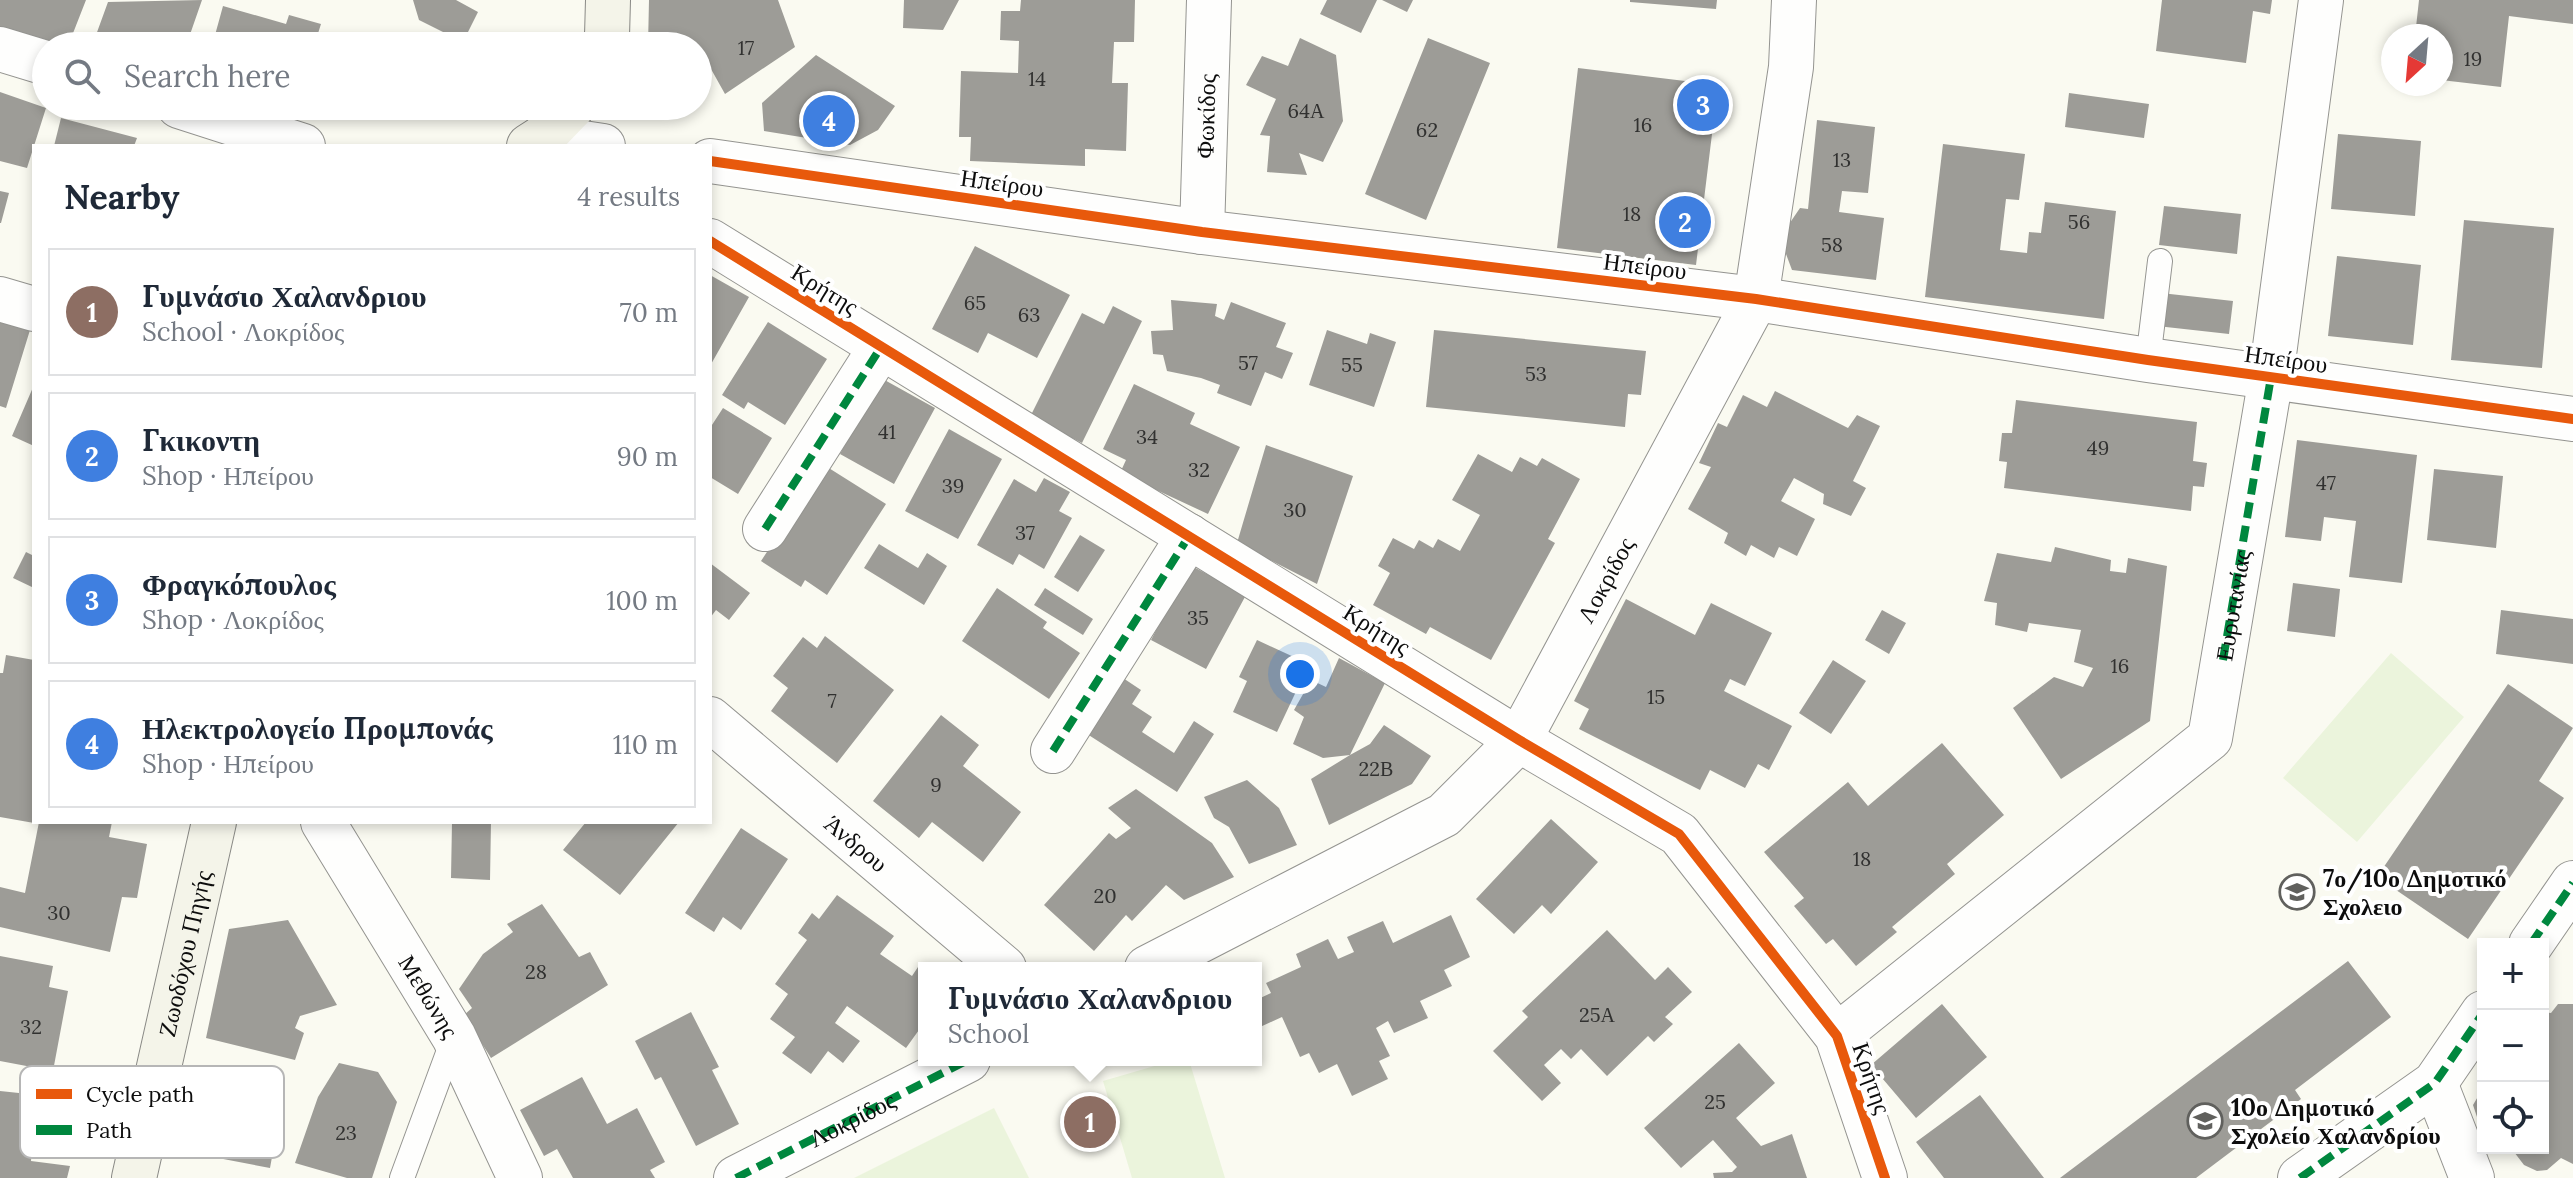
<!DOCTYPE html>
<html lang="en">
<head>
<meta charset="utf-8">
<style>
  body { margin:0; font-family:Lora,serif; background:#f6f6f7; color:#1f2937 }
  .controls { position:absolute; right:24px; bottom:24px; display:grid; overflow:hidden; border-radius:0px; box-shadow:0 4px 12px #0003 }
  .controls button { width:72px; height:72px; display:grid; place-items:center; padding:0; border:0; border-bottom:2px solid #e0e1e3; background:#fff; color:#1f2937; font:40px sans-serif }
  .compass { position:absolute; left:2381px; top:24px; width:72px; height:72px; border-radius:50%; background:#fff; box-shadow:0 4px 12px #0003; rotate:206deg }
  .you { position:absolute; left:1300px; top:674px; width:28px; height:28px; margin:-20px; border:6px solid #fff; border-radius:50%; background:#1a73e8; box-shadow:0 0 0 12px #1a73e833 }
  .badge { display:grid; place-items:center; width:52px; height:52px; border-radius:50%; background:#7c3aed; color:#fff; font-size:26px; font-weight:700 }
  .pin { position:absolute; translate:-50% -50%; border:4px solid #fff; box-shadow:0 2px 8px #0006 }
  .popup { position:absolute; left:918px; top:962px; width:344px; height:104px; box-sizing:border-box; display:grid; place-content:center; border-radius:0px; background:#fff; filter:drop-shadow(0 2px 6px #0005); font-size:26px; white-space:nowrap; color:#747a83 }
  .popup b { font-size:30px; color:#1f2937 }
  .popup::after { content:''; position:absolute; left:50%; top:100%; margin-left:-16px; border:16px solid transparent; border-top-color:#fff }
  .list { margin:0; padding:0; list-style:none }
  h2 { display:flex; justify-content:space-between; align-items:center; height:104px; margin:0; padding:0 32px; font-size:34px }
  h2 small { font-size:26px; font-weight:400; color:#747a83 }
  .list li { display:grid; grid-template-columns:52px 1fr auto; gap:24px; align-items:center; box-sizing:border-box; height:128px; margin:0 16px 16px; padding:0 16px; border:2px solid #e0e1e3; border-radius:0px }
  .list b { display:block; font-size:30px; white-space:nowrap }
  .list p { margin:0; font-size:26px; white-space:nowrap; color:#747a83 }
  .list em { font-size:26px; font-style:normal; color:#747a83 }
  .icon { flex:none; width:44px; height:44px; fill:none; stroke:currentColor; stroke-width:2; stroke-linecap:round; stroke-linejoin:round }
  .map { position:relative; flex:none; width:2573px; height:1178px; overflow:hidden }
  .search { position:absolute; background:#fff; box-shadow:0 4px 12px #0003; left:32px; top:32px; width:680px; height:88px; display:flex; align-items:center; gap:20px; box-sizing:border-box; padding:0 28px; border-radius:44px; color:#747a83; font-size:30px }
  .panel { position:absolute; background:#fff; box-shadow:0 4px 12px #0003; left:32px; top:144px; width:680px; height:680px; border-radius:0px }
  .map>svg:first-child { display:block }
  .pitch { fill:#ebf4dc }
  .building { fill:#9d9c97 }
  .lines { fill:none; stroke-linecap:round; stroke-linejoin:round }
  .lane-casing { stroke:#949490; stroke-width:26 }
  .street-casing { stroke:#949490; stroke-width:46 }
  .secondary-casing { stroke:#8a8a86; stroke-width:46 }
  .lane { stroke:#fefefd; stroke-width:24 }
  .street { stroke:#fefefd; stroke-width:44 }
  .secondary { stroke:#f4f4e9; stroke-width:44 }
  .quiet { stroke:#00873e; stroke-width:8; stroke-dasharray:16 8; stroke-linecap:butt }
  .cycleway-casing { stroke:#fff; stroke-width:15 }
  .cycleway { stroke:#e8590c; stroke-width:10 }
  .labels { text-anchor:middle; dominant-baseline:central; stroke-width:8; stroke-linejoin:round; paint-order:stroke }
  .number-label { font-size:20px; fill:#313130 }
  .street-label { font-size:24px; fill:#0d0d0d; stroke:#fff }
  .poi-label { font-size:24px; font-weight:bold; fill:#0d0d0d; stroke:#fff; text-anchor:start }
  .key { fill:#fff; stroke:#b6b6b6; stroke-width:2 }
  .key-label { font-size:22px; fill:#0d0d0d }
</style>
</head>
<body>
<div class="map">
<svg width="2573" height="1178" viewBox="0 0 2573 1178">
  <rect width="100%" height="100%" fill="#fafaf1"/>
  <!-- pitch -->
  <path class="pitch" d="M2391,653L2464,717L2357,842L2283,778Z
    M1175,1060H1189L1225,1178H1132L1103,1081Z
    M994,1108L1029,1178H854Z"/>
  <!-- building -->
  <path class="building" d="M0,0H86L68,46H46L0,28Z
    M202,0L186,46H92L108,2Z
    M413,0H456L478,12L463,42L419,20Z
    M649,0H778L795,47L725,94L711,69L698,73V46H648Z
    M904,0H959L943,30L903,28Z
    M1021,0H1135L1134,42H1114L1112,83H1128L1126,151L1085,149V166L970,161L971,137H959L961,71L1018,73L1019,41L1000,40L1001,11H1020Z
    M1327,0H1377L1361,33L1320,14Z
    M1382,0H1413L1407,12Z
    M1630,0H1717L1716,9L1630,2Z
    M2162,0H2272L2270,14L2253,11L2246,63L2156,51Z
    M2419,0H2573V24L2509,16L2501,87L2441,80V36H2415Z
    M223,6L286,24L289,15L321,24L314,46H212Z
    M1300,38L1336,55L1343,121L1323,162L1299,153L1307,175L1267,172L1270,136L1260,135L1276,99L1246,85L1262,56L1288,66Z
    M1428,38L1490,63L1426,220L1365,194Z
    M816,55L895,106L878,130L850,145L764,131L762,103Z
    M1578,68L1718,85L1696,265L1557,248Z
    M0,92L46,108L27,168L0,161Z
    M2069,93L2149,104L2144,138L2065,127Z
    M61,118L137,138L134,146H54Z
    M1817,120L1875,127L1868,193L1842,191L1839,212L1884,218L1876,280L1792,270L1786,254L1783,233L1800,208L1808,209Z
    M2338,134L2421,141L2415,216L2331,209Z
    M1943,144L2025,154L2019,200L2006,199L2000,250L2027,253L2029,232L2041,233L2045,202L2116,211L2104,319L1925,297Z
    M0,191L9,193L1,223H0Z
    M2164,206L2241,214L2237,254L2159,245Z
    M2464,220L2554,228L2542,368L2451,360Z
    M975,246L1070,295L1037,358L988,333L978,353L932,329Z
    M2337,256L2421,265L2413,345L2328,336Z
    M710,275L749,297L710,366Z
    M2161,293L2233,301L2229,334L2157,326Z
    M1171,300L1217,304L1215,316L1224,320L1231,302L1286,323L1276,347L1293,353L1282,379L1265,372L1251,406L1217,393L1220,385L1201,378L1167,371L1163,355L1153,354L1151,331L1173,330Z
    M1113,306L1142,321L1082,443L1030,417L1082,313L1104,324Z
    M0,321L30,330L6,408L0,406Z
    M768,322L827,359L785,425L748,402L744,409L722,395Z
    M1327,330L1367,344L1370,333L1396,342L1374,407L1309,385Z
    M1434,330L1646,351L1641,395L1628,394L1625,427L1426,407Z
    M881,378L935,408L894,484L840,454Z
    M1134,384L1195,413L1190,424L1240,447L1208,514L1120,473L1126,460L1103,449Z
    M34,385V446L12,436Z
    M1775,391L1848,428L1857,415L1880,426L1853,481L1866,488L1851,516L1823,504L1824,494L1794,478L1781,501L1815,519L1797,556L1779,547L1774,558L1751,545L1746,556L1724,543L1728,533L1688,509L1711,467L1699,463L1718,423L1727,427L1743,395L1767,407Z
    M2016,400L2197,422L2193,461L2207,463L2204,487L2193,486L2191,511L2004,488L2007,462L1999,461L2002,433H2012Z
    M723,408L772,438L738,494L710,477V428Z
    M949,429L1002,459L958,539L905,511Z
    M2297,440L2417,455L2402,583L2349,577L2356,521L2324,517L2321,541L2285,537Z
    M1266,445L1353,476L1317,584L1237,543Z
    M1478,454L1512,472L1520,457L1537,466L1542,458L1580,479L1548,539L1555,543L1491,660L1430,627L1426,634L1373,605L1390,573L1378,566L1393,538L1414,549L1419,540L1433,548L1438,539L1460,551L1480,515L1452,500Z
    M824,465L886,504L827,595L805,580L801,587L761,561Z
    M2434,469L2503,476L2496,548L2427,540Z
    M1044,478L1070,492L1059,511L1072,518L1044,569L1019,554L1013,565L977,545L1014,479L1036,492Z
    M1080,535L1105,550L1078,592L1054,577Z
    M879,544L918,568L927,553L947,566L924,605L864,568Z
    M2055,547L2111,560L2110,571L2126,573L2128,558L2167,566L2150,721L2061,779L2013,708L2054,677L2083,687L2093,668L2074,662L2081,630L2029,623L2027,632L1995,625L1997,603L1984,601L1997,553L2051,562Z
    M26,552L34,556V588L13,578Z
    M710,563L750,593L729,620L716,610L710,618Z
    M1190,565L1246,595L1206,669L1151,640Z
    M2293,583L2340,589L2335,637L2287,631Z
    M997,588L1047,622L1043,628L1080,653L1049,699L962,641Z
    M1045,588L1093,619L1083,635L1034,605Z
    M1626,599L1695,635L1711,603L1772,633L1745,686L1730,679L1724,691L1792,726L1769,770L1758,764L1745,788L1710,770L1700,790L1579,729L1589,709L1574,701Z
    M1882,610L1906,623L1889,654L1865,640Z
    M2501,610L2573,619V664L2496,654Z
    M825,636L894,690L837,763L771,711L788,688L773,676L803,637L817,648Z
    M1257,640L1309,664L1277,732L1233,712L1247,681L1239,677Z
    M6,655L34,660V823L0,817V673H3Z
    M1339,658L1385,683L1350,755L1370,744L1384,725L1431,756L1412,784L1329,825L1311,779L1350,755L1323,758L1293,744L1304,717L1294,710L1311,680L1326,687Z
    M1833,660L1866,681L1831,734L1799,713Z
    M1120,676L1141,690L1132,704L1152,717L1142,732L1174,753L1194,721L1214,734L1177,792L1084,732Z
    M2508,684L2573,728L2539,781L2564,798L2468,939L2377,877Z
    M941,715L979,745L963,766L1021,812L983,862L932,822L919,838L873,801Z
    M1942,743L2004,815L1947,864L1955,874L1892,927L1897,932L1856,966L1833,939L1826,944L1794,906L1804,898L1764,852L1848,782L1868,806Z
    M1247,780L1279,808L1297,845L1249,864L1229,827L1214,818L1204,797Z
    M1136,789L1212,843L1234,877L1184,900L1166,885L1132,921L1126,915L1094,951L1044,905L1109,833L1116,839L1131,828L1108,808Z
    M1551,819L1598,862L1551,914L1542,905L1514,934L1476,899Z
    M39,822H112L109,837L147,844L137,898L122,897L110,952L0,927V887L25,893Z
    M452,822H491L490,880L451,878Z
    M586,822H679L620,895L563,850Z
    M741,828L788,859L741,930L723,917L714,932L685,913Z
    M837,895L894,936L880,954L912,976L918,967L924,971V1005L920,1011L924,1014V1023L906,1048L847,1006L835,1023L860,1041L843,1063L828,1051L811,1074L782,1053L795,1037L770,1019L788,994L775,984L807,940L798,933L812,913L819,919Z
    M542,904L579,957L590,952L608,985L491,1058L464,1015L472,1008L459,989L483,954L513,932L507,924Z
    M1451,915L1470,957L1444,970L1452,986L1420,1001L1428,1018L1394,1033L1388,1021L1376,1028L1390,1056L1379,1061L1388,1079L1352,1096L1337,1064L1319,1073L1309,1053L1300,1057L1282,1017L1260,1027L1256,1019V1000L1271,993L1266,983L1301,967L1296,954L1328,939L1338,959L1354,952L1347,937L1383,921L1393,943Z
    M288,920L337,1005L300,1016L295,1028L304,1033L295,1060L206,1038L229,929Z
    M1607,930L1655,980L1668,967L1692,992L1665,1017L1673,1024L1654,1042L1648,1036L1607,1076L1581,1049L1571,1059L1561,1049L1544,1065L1561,1083L1542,1101L1493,1051L1528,1017L1522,1011Z
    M0,956L53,966L49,987L68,991L53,1071L0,1061Z
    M2348,961L2391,1017L2295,1090L2301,1099L2196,1178H2060Z
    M1942,1004L1987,1057L1916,1118L1871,1065Z
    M2558,1004H2573V1164L2561,1158L2547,1170L2537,1171L2524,1165L2511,1148H2543V1012L2551,1013Z
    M691,1012L719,1067L712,1070L739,1124L696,1146L661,1077L655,1080L635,1041Z
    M1739,1043L1775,1083L1736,1118L1761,1146L1792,1134L1807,1178H1714L1713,1173L1732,1172L1737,1167L1713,1140L1681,1168L1644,1128Z
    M339,1063L378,1072L397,1102L372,1178H347L295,1163L318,1097Z
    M582,1077L607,1124L637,1108L665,1162L650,1170L655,1178H573L557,1149L544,1156L520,1110Z
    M190,1079L283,1097L270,1168L176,1150Z
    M2483,1088V1125L2478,1120L2473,1105Z
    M0,1091L85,1100L78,1154L32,1148L31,1161L70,1166L67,1178H0Z
    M1980,1095L2044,1178H1944L1916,1142Z"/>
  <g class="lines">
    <defs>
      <path id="lane" d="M2148,360L2160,261
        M402,1178L454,1037"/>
      <g id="street">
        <path d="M0,49L46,63"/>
        <path d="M179,106L303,146"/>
        <path d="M543,137L603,146"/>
        <path d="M710,161L1202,232L1756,299L2148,360L2573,419"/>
        <path id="s1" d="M1202,232L1209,0"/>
        <path d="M710,241L1519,740L1679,834L1837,1036L1885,1178"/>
        <path d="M0,299L34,309"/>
        <path d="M765,529L881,347"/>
        <path id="s2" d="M710,719L1004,968"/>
        <path d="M1053,751L1189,536"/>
        <path id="s3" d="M323,822L454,1037L520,1178"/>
        <path d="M2531,944L2573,883"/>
        <path id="s4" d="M1147,968L1444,815L1519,740L1756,299L1791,67L1794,0"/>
        <path id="s5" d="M1837,1036L2210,738L2271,377L2321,0"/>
        <path d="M2435,1083L2472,1178"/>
        <path d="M736,1178L968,1060"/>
        <path d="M2300,1178L2435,1083L2483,1013"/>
      </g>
      <g id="secondary">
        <path d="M603,46L607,36L608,0"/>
        <path d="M529,146L543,137L573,106"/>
        <path id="s6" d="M134,1178L214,822"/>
      </g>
    </defs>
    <!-- lane casing -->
    <use href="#lane" class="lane-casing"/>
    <!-- street casing -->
    <use href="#street" class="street-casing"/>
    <!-- secondary casing -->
    <use href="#secondary" class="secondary-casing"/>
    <!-- lane -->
    <use href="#lane" class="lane"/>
    <!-- street -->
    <use href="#street" class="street"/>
    <!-- secondary -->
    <use href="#secondary" class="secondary"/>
    <!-- quiet -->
    <g class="quiet">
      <path d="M765,529L881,347"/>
      <path d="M2223,660L2271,377"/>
      <path d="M1053,751L1189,536"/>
      <path d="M2531,944L2573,883"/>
      <path id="s7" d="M736,1178L968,1060"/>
      <path d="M2300,1178L2435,1083L2483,1013"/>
    </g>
    <defs>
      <path id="cycleway" d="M710,161L1202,232L1756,299L2148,360L2573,419
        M710,241L1519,740L1679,834L1837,1036L1885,1178"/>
    </defs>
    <!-- cycleway casing -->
    <use href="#cycleway" class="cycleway-casing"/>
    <!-- cycleway -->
    <use href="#cycleway" class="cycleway"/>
  </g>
  <!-- icons -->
  <defs>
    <symbol id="school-ring" viewBox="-11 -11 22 22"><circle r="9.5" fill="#fff" stroke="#60605d" stroke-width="1.5"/><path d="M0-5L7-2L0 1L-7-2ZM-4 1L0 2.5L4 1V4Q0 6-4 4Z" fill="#60605d"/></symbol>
  </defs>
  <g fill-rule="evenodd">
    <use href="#school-ring" x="2277" y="872" width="40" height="40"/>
    <use href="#school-ring" x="2185" y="1101" width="40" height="40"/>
  </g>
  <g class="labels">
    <!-- number labels -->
    <g class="number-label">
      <text x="746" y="47">17</text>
      <text x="2473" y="58">19</text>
      <text x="1037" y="78">14</text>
      <text x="1306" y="110">64Α</text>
      <text x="1643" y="124">16</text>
      <text x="1427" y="129">62</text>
      <text x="1842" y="159">13</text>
      <text x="1632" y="213">18</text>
      <text x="2079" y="221">56</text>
      <text x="1832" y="244">58</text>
      <text x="975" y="302">65</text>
      <text x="1029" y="314">63</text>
      <text x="1248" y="362">57</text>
      <text x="1352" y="364">55</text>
      <text x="1536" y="373">53</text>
      <text x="887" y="431">41</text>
      <text x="1147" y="436">34</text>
      <text x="2098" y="447">49</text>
      <text x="1199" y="469">32</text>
      <text x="2326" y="482">47</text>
      <text x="953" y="485">39</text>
      <text x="1295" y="509">30</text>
      <text x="1025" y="532">37</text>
      <text x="1198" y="617">35</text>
      <text x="2120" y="665">16</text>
      <text x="1656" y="696">15</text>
      <text x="832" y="700">7</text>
      <text x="1376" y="768">22Β</text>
      <text x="936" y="784">9</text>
      <text x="1862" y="858">18</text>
      <text x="1105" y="895">20</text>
      <text x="59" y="912">30</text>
      <text x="536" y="971">28</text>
      <text x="1597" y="1014">25Α</text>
      <text x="31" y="1026">32</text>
      <text x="1715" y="1101">25</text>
      <text x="346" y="1132">23</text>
    </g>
    <!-- street labels -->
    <g class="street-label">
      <text stroke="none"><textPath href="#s1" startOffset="116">Φωκίδος</textPath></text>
      <text transform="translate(1002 183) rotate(8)">Ηπείρου</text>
      <text transform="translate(1645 266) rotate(7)">Ηπείρου</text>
      <text transform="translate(825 289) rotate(32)">Κρήτης</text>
      <text transform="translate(2286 359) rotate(8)">Ηπείρου</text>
      <text stroke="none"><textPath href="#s4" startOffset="622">Λοκρίδος</textPath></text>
      <text stroke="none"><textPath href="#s5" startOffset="612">Ευρυτανίας</textPath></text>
      <text transform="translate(1377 629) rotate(32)">Κρήτης</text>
      <text stroke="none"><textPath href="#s2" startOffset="192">Άνδρου</textPath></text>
      <text stroke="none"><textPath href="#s6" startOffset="230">Ζωοδόχου Πηγής</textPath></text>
      <text stroke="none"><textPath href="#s3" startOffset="204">Μεθώνης</textPath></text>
      <text transform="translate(1872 1078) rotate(71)">Κρήτης</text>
      <text stroke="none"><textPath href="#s7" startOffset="130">Λοκρίδος</textPath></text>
    </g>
    <!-- poi labels -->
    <g class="poi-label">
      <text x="2323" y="878">7ο/10ο Δημοτικό<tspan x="2323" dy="28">Σχολειο</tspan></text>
      <text x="2231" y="1107">10ο Δημοτικό<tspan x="2231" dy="28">Σχολείο Χαλανδρίου</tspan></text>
    </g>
  </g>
  <!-- legend -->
  <rect x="20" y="1066" width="264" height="92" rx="12" class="key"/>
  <rect x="36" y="1089" width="36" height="10" fill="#e8590c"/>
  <rect x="36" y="1125" width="36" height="10" fill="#00873e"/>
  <g class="key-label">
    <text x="86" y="1102">Cycle path</text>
    <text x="86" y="1138">Path</text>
  </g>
</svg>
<div class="controls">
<button>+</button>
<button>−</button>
<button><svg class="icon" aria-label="locate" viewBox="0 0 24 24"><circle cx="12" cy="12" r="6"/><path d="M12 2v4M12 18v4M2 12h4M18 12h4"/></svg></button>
</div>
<svg class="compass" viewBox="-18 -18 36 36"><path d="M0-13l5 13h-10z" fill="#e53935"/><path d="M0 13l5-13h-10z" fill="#747a83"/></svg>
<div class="you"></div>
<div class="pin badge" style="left:1090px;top:1122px;background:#8d6e63">1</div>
<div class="popup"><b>Γυμνάσιο Χαλανδριου</b>School</div>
<div class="pin badge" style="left:1685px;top:222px;background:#3f7fe0">2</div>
<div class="pin badge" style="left:1703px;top:105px;background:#3f7fe0">3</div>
<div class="pin badge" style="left:829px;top:121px;background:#3f7fe0">4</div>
<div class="search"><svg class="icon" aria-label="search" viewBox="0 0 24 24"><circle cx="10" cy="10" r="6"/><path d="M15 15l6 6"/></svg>Search here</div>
<section class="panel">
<h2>Nearby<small>4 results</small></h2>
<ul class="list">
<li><span class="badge" style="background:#8d6e63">1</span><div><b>Γυμνάσιο Χαλανδριου</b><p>School · Λοκρίδος</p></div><em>70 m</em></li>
<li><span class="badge" style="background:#3f7fe0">2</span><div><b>Γκικοντη</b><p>Shop · Ηπείρου</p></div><em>90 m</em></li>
<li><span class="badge" style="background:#3f7fe0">3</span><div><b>Φραγκόπουλος</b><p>Shop · Λοκρίδος</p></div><em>100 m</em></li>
<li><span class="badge" style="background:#3f7fe0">4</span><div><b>Ηλεκτρολογείο Προμπονάς</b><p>Shop · Ηπείρου</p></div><em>110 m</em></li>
</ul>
</section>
</div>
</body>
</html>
